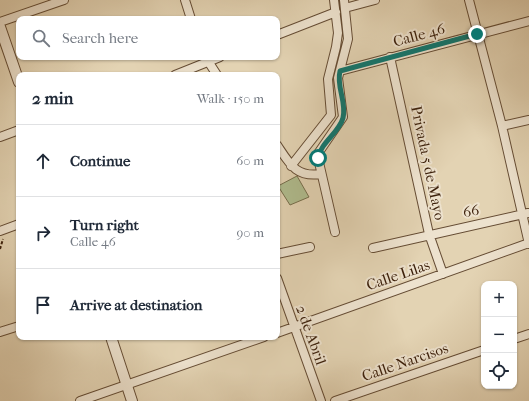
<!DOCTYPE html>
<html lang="en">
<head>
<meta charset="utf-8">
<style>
  body { margin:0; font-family:"IM FELL French Canon",serif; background:#f6f6f7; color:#1f2937 }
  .controls { position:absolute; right:12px; bottom:12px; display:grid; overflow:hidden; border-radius:8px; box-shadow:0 1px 3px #0004 }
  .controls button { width:36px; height:36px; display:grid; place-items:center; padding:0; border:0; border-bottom:1px solid #e0e1e3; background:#fff; color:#1f2937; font:20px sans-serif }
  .stop { position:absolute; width:12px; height:12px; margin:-9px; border:3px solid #0f766e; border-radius:50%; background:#fff }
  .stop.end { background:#0f766e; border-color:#fff; box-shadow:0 1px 4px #0008 }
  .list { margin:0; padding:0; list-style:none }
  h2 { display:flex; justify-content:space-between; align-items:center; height:52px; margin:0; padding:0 16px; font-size:17px }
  h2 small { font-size:13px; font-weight:400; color:#747a83 }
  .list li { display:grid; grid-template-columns:26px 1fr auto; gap:12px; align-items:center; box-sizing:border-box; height:72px; padding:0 16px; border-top:1px solid #e0e1e3 }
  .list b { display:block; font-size:15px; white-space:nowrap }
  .list p { margin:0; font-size:13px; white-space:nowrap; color:#747a83 }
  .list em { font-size:13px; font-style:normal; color:#747a83 }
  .icon { flex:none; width:22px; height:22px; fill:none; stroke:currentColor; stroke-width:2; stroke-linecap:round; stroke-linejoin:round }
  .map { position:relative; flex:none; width:529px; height:401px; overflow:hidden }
  .search { position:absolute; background:#fff; box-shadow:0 1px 3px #0004; left:16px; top:16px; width:264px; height:44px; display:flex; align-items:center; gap:10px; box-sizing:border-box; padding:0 14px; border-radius:8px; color:#747a83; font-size:15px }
  .panel { position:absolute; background:#fff; box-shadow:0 1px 3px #0004; left:16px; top:72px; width:264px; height:268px; border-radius:8px }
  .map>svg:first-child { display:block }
  .park { fill:#b0bd8f; stroke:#766e4c }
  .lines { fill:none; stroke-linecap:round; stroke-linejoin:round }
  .minor-casing { stroke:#654c34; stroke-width:10 }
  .tertiary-casing { stroke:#654c34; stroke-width:12 }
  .path { stroke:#3b1f0a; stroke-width:2; stroke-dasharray:3 2; stroke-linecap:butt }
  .minor { stroke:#ede2ce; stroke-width:8 }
  .tertiary { stroke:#ede2ce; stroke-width:10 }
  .route { stroke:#0f766e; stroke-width:5 }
  .labels { text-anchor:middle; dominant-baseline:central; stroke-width:4; stroke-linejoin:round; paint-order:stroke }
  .street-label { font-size:15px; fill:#3b1f0a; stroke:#ede2ce }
</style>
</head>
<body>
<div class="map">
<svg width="529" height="401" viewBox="0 0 529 401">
  <rect width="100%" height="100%" fill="#e3d3b3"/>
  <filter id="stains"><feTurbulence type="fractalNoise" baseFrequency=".005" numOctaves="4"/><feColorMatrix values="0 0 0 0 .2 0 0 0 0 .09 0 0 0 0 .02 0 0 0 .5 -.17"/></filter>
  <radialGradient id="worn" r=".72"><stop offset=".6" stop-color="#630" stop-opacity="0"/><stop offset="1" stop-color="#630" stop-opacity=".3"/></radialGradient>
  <!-- park -->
  <path class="park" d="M297,176L309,197L290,205L278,186Z"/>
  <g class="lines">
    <defs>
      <path id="minor" d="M185,0L191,19
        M469,0L502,126L529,244
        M345,8L375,0
        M0,22L64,0
        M277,35L336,12
        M390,57L429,234L443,274
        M206,58L217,75
        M340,71L529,21
        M175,75L220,57
        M502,126L529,120
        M0,137L19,130
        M277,145C289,163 296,178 321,174
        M291,166L331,115L328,79L336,47L338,33L334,0
        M0,231L19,224
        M335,232L318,158L319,152L343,117L338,78L348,39L344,0
        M373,248L528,213
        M277,254L310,247
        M277,278L321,401
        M0,332L19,326
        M277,333L529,243
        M514,339L529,334
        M80,401L264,337
        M335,401L484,350"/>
      <path id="tertiary" d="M0,27L19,82
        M111,337L132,401"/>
    </defs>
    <!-- minor casing -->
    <use href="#minor" class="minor-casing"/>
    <!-- tertiary casing -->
    <use href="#tertiary" class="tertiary-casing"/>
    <!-- path -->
    <path class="path" d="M0,249L3,239"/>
    <!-- minor -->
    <use href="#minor" class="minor"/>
    <!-- tertiary -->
    <use href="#tertiary" class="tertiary"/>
  </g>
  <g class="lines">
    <!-- route -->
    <path class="route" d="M318,158C321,142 339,133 343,118C347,102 336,87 340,71L477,34"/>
  </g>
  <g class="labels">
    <!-- street labels -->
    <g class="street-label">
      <text transform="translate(419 35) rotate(-15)">Calle 46</text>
      <text transform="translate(428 163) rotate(78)">Privada 5 de Mayo</text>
      <text transform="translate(471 211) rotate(-12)">66</text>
      <text transform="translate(398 275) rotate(-19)">Calle Lilas</text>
      <text transform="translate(311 335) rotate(70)">2 de Abril</text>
      <text transform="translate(405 362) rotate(-19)">Calle Narcisos</text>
    </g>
  </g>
  <rect width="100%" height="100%" filter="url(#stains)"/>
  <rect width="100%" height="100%" fill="url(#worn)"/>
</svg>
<div class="controls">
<button>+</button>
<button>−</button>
<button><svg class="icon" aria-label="locate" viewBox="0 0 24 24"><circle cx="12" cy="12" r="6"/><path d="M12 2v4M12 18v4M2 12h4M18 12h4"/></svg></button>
</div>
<div class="stop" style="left:318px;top:158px"></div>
<div class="stop end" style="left:477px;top:34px"></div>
<div class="search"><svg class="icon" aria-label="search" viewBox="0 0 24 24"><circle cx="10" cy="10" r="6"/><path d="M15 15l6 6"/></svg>Search here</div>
<section class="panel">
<h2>2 min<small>Walk · 150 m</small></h2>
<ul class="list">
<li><svg class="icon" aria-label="ahead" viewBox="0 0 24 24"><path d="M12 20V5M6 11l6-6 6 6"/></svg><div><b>Continue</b></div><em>60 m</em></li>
<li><svg class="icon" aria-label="right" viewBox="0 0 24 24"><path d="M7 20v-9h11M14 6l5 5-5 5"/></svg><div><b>Turn right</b><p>Calle 46</p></div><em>90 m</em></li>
<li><svg class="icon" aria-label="arrive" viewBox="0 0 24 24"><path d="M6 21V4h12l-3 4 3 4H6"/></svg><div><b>Arrive at destination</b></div></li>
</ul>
</section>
</div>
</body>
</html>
